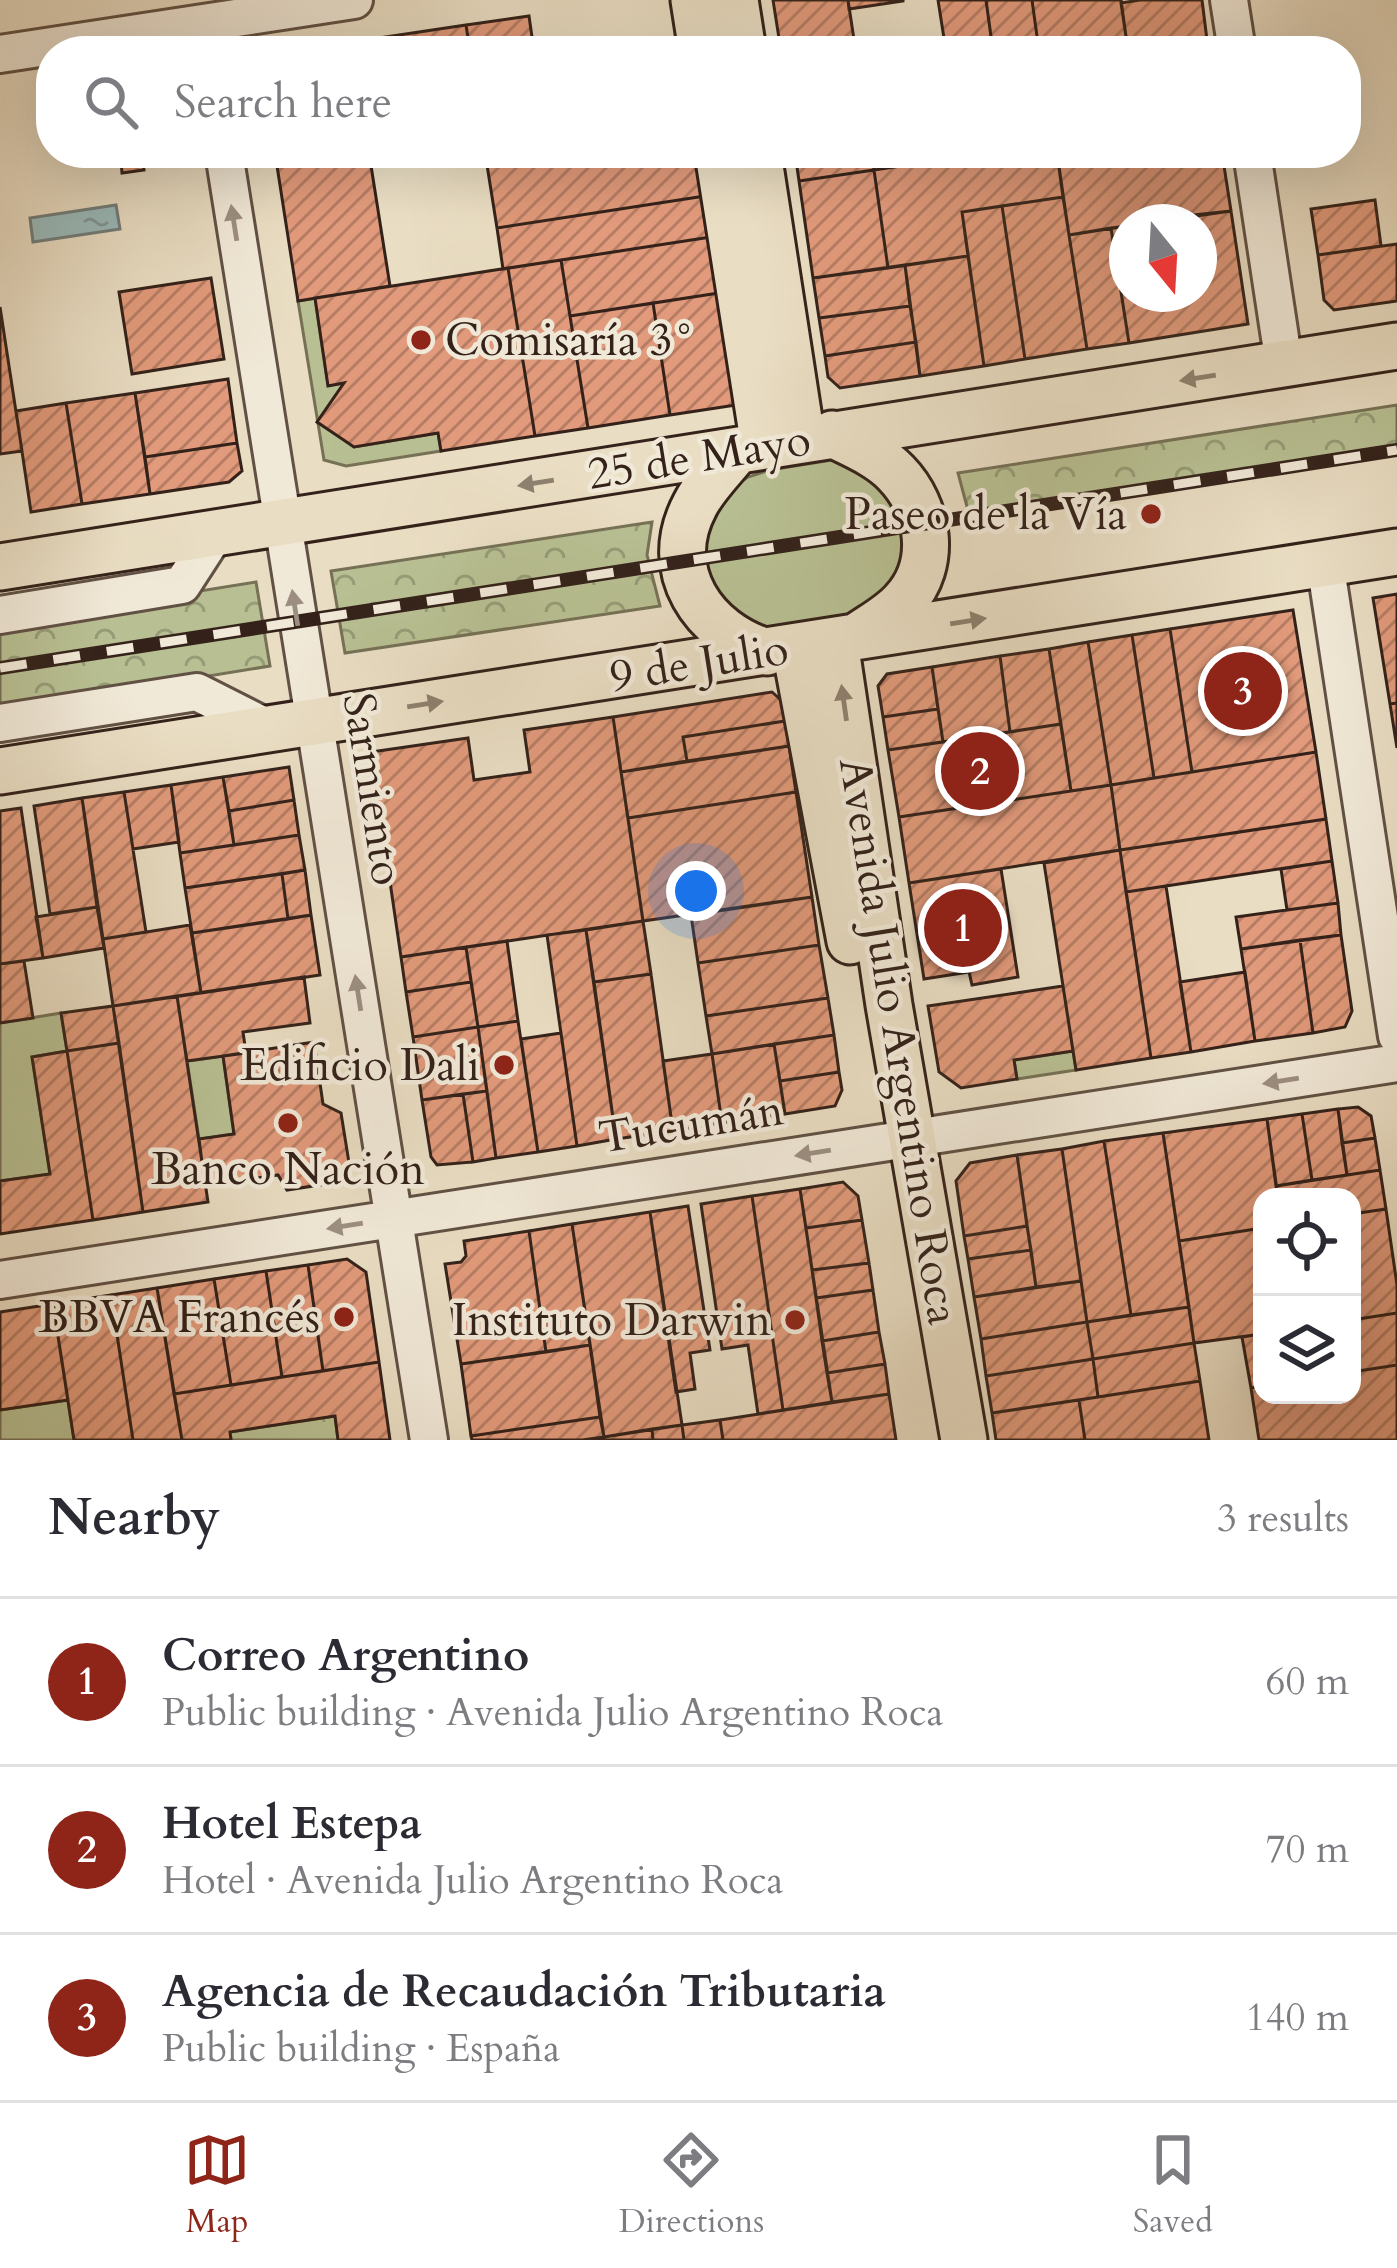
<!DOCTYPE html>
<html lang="en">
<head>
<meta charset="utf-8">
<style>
  body { margin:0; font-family:Cardo,serif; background:#f7f7f7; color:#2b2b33 }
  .controls { position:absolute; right:36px; bottom:36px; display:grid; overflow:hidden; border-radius:24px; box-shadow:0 12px 48px #0002 }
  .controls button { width:108px; height:108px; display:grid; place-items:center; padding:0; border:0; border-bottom:3px solid #e1e1e2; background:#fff; color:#2b2b33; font:60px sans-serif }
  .compass { position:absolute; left:1109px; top:204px; width:108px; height:108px; border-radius:50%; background:#fff; box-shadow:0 12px 48px #0002; rotate:162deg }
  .you { position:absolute; left:696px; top:891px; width:42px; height:42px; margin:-30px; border:9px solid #fff; border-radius:50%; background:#1a73e8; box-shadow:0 0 0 18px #1a73e833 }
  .badge { display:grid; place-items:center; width:78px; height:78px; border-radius:50%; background:#8f2418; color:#fff; font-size:39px; font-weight:700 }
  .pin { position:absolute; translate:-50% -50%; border:6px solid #fff; box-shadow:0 3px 12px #0006 }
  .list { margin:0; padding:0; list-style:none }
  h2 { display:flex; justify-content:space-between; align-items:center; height:156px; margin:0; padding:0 48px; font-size:51px }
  h2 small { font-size:39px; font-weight:400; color:#7c7c81 }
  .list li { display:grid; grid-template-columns:78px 1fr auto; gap:36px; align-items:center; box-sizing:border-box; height:168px; padding:0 48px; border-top:3px solid #e1e1e2 }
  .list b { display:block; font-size:45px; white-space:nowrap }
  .list p { margin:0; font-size:39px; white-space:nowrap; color:#7c7c81 }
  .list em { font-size:39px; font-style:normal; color:#7c7c81 }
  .icon { flex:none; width:66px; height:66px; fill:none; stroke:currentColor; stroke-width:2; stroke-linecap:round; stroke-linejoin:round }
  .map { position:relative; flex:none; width:1397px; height:1440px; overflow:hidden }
  .search { position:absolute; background:#fff; box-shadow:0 12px 48px #0002; left:36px; right:36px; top:36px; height:132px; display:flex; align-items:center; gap:30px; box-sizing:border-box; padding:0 42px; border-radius:48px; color:#7c7c81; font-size:45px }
  .sheet { height:660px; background:#fff }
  nav { display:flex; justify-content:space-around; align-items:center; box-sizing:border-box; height:168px; border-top:3px solid #e1e1e2; background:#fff; font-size:33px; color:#7c7c81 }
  nav a { display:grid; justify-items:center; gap:6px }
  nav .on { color:#8f2418 }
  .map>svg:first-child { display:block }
  .green { fill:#b8c093; stroke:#767156; stroke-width:3 }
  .park { fill:url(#park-crowns); stroke:#767156; stroke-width:3 }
  .water { fill:url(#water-ripples); stroke:#717d7b; stroke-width:3 }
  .building { fill:url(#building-hatch); stroke:#34221a; stroke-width:3 }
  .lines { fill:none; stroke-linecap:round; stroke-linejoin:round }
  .minor-casing { stroke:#615144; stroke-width:42 }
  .major-casing { stroke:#34221a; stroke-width:51 }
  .minor { stroke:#f1e9d8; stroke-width:36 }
  .major { stroke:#e9ddc3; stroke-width:45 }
  .rail-casing { stroke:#34221a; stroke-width:14 }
  .rail { stroke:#f1e9d8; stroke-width:9; stroke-dasharray:27; stroke-linecap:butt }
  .oneway { fill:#9c8f82 }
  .oneway2 { fill:#8e806e }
  .poi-dot { fill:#8f2418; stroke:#f1e9d8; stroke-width:4.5 }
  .labels { text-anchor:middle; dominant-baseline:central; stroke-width:9; stroke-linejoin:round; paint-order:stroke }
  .poi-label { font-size:45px; fill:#34221a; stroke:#f1e9d8; text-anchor:end }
  .street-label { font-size:45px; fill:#34221a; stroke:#f1e9d8 }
</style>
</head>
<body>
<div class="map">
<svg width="1397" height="1440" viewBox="0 0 1397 1440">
  <defs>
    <pattern id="park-crowns" width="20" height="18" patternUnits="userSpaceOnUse" patternTransform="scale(3)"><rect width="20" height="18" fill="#b8c093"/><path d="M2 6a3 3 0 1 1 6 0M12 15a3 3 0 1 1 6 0" fill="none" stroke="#969c77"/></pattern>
    <pattern id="water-ripples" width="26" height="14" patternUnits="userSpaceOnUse" patternTransform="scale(3)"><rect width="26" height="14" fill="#99babb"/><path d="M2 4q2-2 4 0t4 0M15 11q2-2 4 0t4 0" fill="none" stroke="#7e9797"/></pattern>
    <pattern id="building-hatch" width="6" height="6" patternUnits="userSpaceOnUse" patternTransform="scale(3)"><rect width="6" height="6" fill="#e19a7b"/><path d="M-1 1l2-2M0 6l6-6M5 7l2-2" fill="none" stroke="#b77d64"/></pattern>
  </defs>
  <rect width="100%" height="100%" fill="#e9ddc3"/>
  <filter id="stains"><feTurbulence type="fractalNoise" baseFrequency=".00167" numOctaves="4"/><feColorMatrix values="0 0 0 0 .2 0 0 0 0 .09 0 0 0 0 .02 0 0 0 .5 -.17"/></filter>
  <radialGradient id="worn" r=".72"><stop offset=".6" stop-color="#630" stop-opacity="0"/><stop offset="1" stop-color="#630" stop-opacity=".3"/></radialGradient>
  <!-- green -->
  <path class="green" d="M315,298L328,385L344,383L318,421L354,447L438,433L441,451L346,466L324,460L298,301Z
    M838,459L904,500L911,569L868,616L774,630L755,628L719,599L708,575L702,548L705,524L729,490L748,477L770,470Z
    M61,1013L67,1051L32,1057L50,1174L0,1181V1023Z
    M1073,1051L1076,1070L1017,1079L1014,1060Z
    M223,1056L234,1134L199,1139L187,1061Z
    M68,1400L74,1440H0V1410Z"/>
  <!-- park -->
  <path class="park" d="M1397,405V451L970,518L958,473Z
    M652,522L647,555L660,606L345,653L331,571Z
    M256,582L270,666L0,710V623Z
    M335,1416L338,1440H231L230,1432Z"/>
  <!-- water -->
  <path class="water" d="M116,205L120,229L33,242L30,218Z"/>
  <!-- building -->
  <path class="building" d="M773,0H848L855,46L781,51Z
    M848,0H903V1L849,9Z
    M938,0H986L993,51H946Z
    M986,0H1032L1039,51H993Z
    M1032,0H1121L1128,51H1039Z
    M1140,0H1202L1207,40L1128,50L1121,3Z
    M529,16L534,51H470L466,25Z
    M466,25L470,51H354L352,42Z
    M596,38L598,51H563L562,43Z
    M1207,40L1208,51H1128V50Z
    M352,42L354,51H293Z
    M876,43L877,51H822L855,46Z
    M111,153H171L142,157L144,170L122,173L121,161Z
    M275,153H369L390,286L298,301Z
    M485,153H549V155L487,165Z
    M564,153H699L705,196L497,228L487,165Z
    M795,153H871L874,170L799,181Z
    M988,153H1057L1063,197L962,212L968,256L888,268L874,170Z
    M1057,153H1222L1231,211L1127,222V226L1069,235Z
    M874,170L888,268L813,278L799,181Z
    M705,196L711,237L503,269L497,228Z
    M1063,197L1087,349L1025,359L1002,206Z
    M1375,200L1381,246L1318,255L1311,209Z
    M1002,206L1025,359L984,366L962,212Z
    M1231,211L1248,324L1129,343L1111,228L1127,226V294H1199V222H1154Z
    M1111,228L1129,343L1087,349L1069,235Z
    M711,237L719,293L570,316L561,260Z
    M1397,244V301L1334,310L1324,300L1318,255Z
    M968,256L984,366L920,376L905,265Z
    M561,260L588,428L535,436L508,268Z
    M905,265L910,306L819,318L813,278Z
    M508,268L535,436L441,451L438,433L354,447L317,422L344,383L328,386L315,298Z
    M211,278L224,359L132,374L119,292Z
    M719,293L736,405L670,415L653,303Z
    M653,303L670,415L588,428L570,316Z
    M910,306L916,342L825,356L819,318Z
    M0,307L22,451L0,454Z
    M916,342L920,376L840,388L828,377L825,356Z
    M228,379L237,443L145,457L135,393Z
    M135,393L150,494L82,504L66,403Z
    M66,403L82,504L31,512L16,411Z
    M237,443L242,471L229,482L150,494L145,457Z
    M1397,594V703L1390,704L1373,598Z
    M1293,610L1316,752L1192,772L1170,629Z
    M1170,629L1192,772L1154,778L1132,635Z
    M1132,635L1154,778L1111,785L1088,642Z
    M1088,642L1111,785L1071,791L1049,649Z
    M1049,649L1061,724L1010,732L1000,656Z
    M1000,656L1010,732L943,742L932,667Z
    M932,667L938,709L883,717L878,686L887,674Z
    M772,692L781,700L785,721L683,737L687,761L621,772L613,717Z
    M1397,703V748L1390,704Z
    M938,709L943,742L888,750L883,717Z
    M613,717L643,921L401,957L371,752L468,738L474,780L530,772L524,730Z
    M785,721L789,746L687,761L683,737Z
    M1061,724L1071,791L899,817L888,750Z
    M789,746L796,792L628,818L621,772Z
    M1316,752L1326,819L1120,850L1111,785Z
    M289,767L294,800L229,811L223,777Z
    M223,777L234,845L180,853L171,785Z
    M171,785L179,842L133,849L124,792Z
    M1111,785L1120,850L909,883L899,817Z
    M124,792L146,932L103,939L82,798Z
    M796,792L812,897L643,921L628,818Z
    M82,798L97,907L50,914L34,806Z
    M294,800L299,835L234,845L229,811Z
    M21,808L43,958L0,964V811Z
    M1326,819L1332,861L1126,892L1120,850Z
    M299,835L305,870L185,888L180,853Z
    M1120,850L1151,1058L1076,1070L1044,863Z
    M1332,861L1338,903L1287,910L1281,869Z
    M1001,869L1018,977L972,985L969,972L924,979L909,883Z
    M305,870L311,915L288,919L282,874Z
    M282,874L288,919L192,933L185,888Z
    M1166,886L1191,1052L1151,1058L1126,892Z
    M812,897L819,945L698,963L691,915Z
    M1338,903L1341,935L1241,949L1236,917Z
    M97,907L104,948L43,958L36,917Z
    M311,915L320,975L201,993L192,933Z
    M643,921L651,974L594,982L586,930Z
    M190,925L201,993L113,1006L103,939Z
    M586,930L616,1139L577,1146L547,935Z
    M1341,935L1352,1011L1345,1027L1313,1033L1300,940Z
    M1300,940L1313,1033L1255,1041L1241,949Z
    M507,941L518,1021L478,1027L466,947Z
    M819,945L828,998L706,1016L698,963Z
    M466,947L471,982L406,992L401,957Z
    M24,961L33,1018L0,1023V964Z
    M1245,972L1255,1041L1191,1052L1180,982Z
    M651,974L673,1131L616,1139L594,982Z
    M304,977L310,1023L243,1032L246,1053L187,1061L177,996Z
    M471,982L478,1027L413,1037L406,992Z
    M1063,986L1073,1051L1014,1060L1017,1079L961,1088L939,1072L928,1006Z
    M177,996L208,1202L143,1212L113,1006Z
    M828,998L834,1035L712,1054L706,1016Z
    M113,1006L119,1043L67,1051L61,1013Z
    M518,1021L538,1152L496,1158L478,1027Z
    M478,1027L487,1091L422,1100L413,1037Z
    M561,1033L577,1146L538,1152L521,1039Z
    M834,1035L839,1072L780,1081L774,1044Z
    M314,1042L323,1104L341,1113L350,1169L339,1182L287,1190L278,1175L205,1186L199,1139L234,1134L223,1056Z
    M119,1043L143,1212L93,1220L67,1051Z
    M774,1044L785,1114L722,1123L712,1054Z
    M67,1051L93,1220L0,1234V1181L50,1174L32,1057Z
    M712,1054L722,1123L673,1131L663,1061Z
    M839,1072L842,1090L835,1106L785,1114L780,1081Z
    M487,1091L496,1158L473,1162L463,1094Z
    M463,1094L473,1162L437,1165L431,1157L422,1100Z
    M1358,1107L1371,1116L1375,1138L1342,1143L1338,1109Z
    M1338,1109L1347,1175L1312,1180L1302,1114Z
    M1302,1114L1312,1180L1276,1186L1267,1119Z
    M1267,1119L1278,1197H1262V1228L1179,1241L1163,1133Z
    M1163,1133L1189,1307L1131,1315L1104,1141Z
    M1375,1138L1380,1170L1347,1175L1342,1143Z
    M1104,1141L1131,1315L1087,1322L1062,1149Z
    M1062,1149L1081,1281L1036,1287L1017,1155Z
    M1017,1155L1027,1226L964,1236L956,1181L970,1163Z
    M1380,1170L1386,1209L1352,1214V1197H1278L1276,1186Z
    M843,1182L858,1196L862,1220L806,1228L800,1189Z
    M800,1189L832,1402L783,1410L752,1196Z
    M752,1196L783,1410L758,1414L748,1345L722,1349L701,1204Z
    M688,1206L710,1350L690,1353L695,1389L676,1392L650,1212Z
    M1386,1209L1397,1285V1313L1352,1320V1214Z
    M650,1212L682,1425L604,1437L572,1224Z
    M862,1220L869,1263L812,1270L806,1228Z
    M572,1224L590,1345L546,1352L529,1231Z
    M1027,1226L1031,1250L968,1259L964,1236Z
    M1262,1228V1334L1194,1343L1179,1241Z
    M529,1231L546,1352L461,1364L445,1264L461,1262L466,1256L464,1241Z
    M1031,1250L1036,1287L974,1297L968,1259Z
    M347,1259L366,1272L379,1362L323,1371L308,1265Z
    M869,1263L873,1290L816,1298L812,1270Z
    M308,1265L323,1371L282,1377L266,1271Z
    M266,1271L282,1377L231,1385L214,1279Z
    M214,1279L231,1385L174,1394L157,1288Z
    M1081,1281L1087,1322L981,1339L974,1297Z
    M157,1288L182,1440H133L111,1295Z
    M873,1290L879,1332L822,1341L816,1298Z
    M111,1295L133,1440H74L53,1304Z
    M53,1304L68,1400L0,1410V1312Z
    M1189,1307L1194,1343L1093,1359L1087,1322Z
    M1397,1313V1365L1352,1372V1320Z
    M1087,1322L1093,1359L986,1376L981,1339Z
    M879,1332L885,1364L827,1373L822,1341Z
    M1262,1334V1386L1251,1388L1242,1337Z
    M1194,1343L1200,1381L1098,1397L1093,1359Z
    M590,1345L600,1417L471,1436L461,1364Z
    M1093,1359L1098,1397L992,1413L986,1376Z
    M379,1362L390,1440H338L335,1416L230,1432L231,1440H182L174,1394Z
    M885,1364L889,1394L832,1402L827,1373Z
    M1397,1365V1440H1259L1251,1388L1262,1386V1395H1352V1372Z
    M1200,1381L1209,1440H1085L1079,1400Z
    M889,1394L896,1440H723L720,1420Z
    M1079,1400L1085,1440H996L992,1413Z
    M600,1417L604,1437L582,1440H472L471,1436Z
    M720,1420L723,1440H684L682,1425Z
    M682,1425L684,1440H653L652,1429Z
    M652,1429L653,1440H582L604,1437Z"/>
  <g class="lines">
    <defs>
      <path id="minor" d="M1229,0L1237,51
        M0,54L354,0
        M224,153L429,1440
        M1252,153L1284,364
        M1325,562L1397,1036
        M0,615L182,585L215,534
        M0,723L197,692L268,728
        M0,1280L1397,1063"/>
      <path id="major" d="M694,0L702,51
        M735,0L743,51
        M718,153L764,446
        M758,153L802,439
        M832,434C854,445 879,455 896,473C929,507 938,564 904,601C892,615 875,624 859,635
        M735,453C722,469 704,487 695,505C660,571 704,633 767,652
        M0,567L1397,346
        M835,642L889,1005L964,1440
        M795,649L850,941
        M0,771L1397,552"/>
    </defs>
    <!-- minor casing -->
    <use href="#minor" class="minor-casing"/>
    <!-- major casing -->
    <use href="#major" class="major-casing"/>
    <!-- minor -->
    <use href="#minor" class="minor"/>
    <!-- major -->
    <use href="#major" class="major"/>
    <defs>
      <path id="rail" d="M0,668L1397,450"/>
    </defs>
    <!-- rail casing -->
    <use href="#rail" class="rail-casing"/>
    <!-- rail -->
    <use href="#rail" class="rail"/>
  </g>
  <!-- one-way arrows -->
  <defs><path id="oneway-solid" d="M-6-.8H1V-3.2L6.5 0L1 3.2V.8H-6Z" transform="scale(3)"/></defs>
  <g class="oneway">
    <use href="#oneway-solid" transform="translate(234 223) rotate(-99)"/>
    <use href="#oneway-solid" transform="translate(295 608) rotate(-99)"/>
    <use href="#oneway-solid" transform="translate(358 993) rotate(-99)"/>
    <use href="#oneway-solid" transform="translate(1281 1081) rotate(171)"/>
    <use href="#oneway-solid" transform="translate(813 1153) rotate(171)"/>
    <use href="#oneway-solid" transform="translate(345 1226) rotate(171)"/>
  </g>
  <g class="oneway2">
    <use href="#oneway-solid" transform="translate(1198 378) rotate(171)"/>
    <use href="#oneway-solid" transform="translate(536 483) rotate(171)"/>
    <use href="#oneway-solid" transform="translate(968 621) rotate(-9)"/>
    <use href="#oneway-solid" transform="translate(844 703) rotate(-98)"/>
    <use href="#oneway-solid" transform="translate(425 704) rotate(-9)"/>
  </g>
  <!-- markers -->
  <g class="poi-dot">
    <circle cx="421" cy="340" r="12"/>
    <circle cx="1151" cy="514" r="12"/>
    <circle cx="504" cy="1065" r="12"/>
    <circle cx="288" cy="1123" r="12"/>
    <circle cx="344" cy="1317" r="12"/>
    <circle cx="795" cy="1320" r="12"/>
  </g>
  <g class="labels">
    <!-- poi labels -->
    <g class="poi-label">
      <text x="445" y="340" text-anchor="start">Comisaría 3°</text>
      <text x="1127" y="514">Paseo de la Vía</text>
      <text x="480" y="1065">Edificio Dali</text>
      <text x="288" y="1169" text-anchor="middle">Banco Nación</text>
      <text x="320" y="1317">BBVA Francés</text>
      <text x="771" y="1320">Instituto Darwin</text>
    </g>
    <!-- street labels -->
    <g class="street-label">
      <text transform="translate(699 457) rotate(-9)">25 de Mayo</text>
      <text transform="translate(699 663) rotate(-9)">9 de Julio</text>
      <text transform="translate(373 789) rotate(81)">Sarmiento</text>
      <text transform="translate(899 1041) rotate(81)">Avenida Julio Argentino Roca</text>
      <text transform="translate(691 1124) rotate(-9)">Tucumán</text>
    </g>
  </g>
  <rect width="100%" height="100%" filter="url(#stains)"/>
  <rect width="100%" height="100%" fill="url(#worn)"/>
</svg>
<div class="controls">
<button><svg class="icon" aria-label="locate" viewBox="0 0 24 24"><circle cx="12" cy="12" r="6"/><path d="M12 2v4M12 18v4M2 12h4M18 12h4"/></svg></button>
<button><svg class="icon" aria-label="layers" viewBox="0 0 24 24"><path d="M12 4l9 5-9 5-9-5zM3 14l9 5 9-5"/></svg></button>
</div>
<svg class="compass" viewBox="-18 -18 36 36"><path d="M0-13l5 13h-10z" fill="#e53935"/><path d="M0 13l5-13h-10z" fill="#7c7c81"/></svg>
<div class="you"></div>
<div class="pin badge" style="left:963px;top:928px">1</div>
<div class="pin badge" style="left:980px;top:771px">2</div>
<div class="pin badge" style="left:1243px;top:691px">3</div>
<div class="search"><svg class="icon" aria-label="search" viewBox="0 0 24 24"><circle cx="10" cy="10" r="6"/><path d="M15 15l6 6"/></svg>Search here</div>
</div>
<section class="sheet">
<h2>Nearby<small>3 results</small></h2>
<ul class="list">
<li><span class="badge">1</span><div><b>Correo Argentino</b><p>Public building · Avenida Julio Argentino Roca</p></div><em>60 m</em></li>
<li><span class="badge">2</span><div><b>Hotel Estepa</b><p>Hotel · Avenida Julio Argentino Roca</p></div><em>70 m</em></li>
<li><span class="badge">3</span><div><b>Agencia de Recaudación Tributaria</b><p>Public building · España</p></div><em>140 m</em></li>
</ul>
</section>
<nav>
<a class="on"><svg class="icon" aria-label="map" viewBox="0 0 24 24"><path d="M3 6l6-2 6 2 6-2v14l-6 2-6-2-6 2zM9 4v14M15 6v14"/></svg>Map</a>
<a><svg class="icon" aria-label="directions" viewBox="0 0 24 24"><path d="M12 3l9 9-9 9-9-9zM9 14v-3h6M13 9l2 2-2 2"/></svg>Directions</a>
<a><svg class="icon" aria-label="saved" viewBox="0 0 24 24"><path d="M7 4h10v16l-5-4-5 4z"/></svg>Saved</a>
</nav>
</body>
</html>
